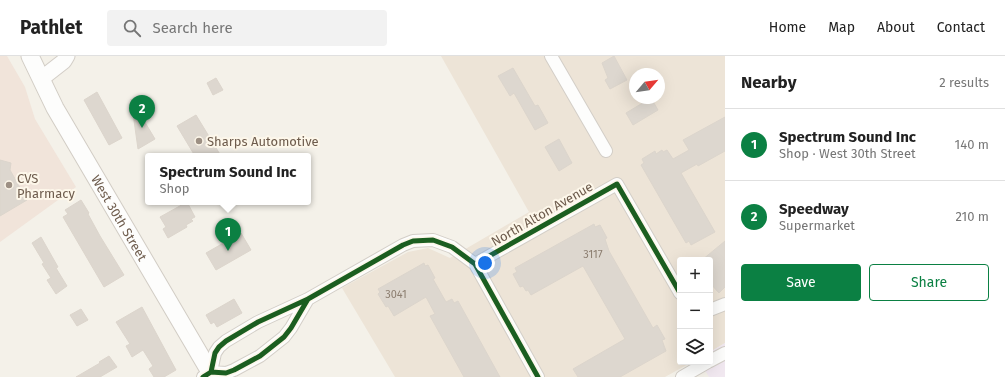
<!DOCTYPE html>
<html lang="en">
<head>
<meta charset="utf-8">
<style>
  body { margin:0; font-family:"Fira Sans",sans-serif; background:#f2f2f2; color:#222 }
  .controls { position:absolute; right:12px; bottom:12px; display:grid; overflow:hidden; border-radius:4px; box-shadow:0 4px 16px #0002 }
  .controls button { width:36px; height:36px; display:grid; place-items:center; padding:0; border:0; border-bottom:1px solid #e0e0e0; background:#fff; color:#222; font:20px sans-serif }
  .compass { position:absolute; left:629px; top:12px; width:36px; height:36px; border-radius:50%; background:#fff; box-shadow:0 4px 16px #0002; rotate:61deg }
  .you { position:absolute; left:485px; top:207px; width:14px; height:14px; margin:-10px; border:3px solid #fff; border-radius:50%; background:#1a73e8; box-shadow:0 0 0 6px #1a73e833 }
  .badge { display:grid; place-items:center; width:26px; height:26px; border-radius:50%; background:#0b8043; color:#fff; font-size:13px; font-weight:700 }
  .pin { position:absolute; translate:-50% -33px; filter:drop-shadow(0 1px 2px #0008) }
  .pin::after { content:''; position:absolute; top:21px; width:14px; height:12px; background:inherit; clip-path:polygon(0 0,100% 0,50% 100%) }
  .popup { position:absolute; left:145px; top:97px; width:166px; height:52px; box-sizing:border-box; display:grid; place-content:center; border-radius:4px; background:#fff; filter:drop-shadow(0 1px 3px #0005); font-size:13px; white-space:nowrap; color:#767676 }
  .popup b { font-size:15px; color:#222 }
  .popup::after { content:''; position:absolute; left:50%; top:100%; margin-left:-8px; border:8px solid transparent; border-top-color:#fff }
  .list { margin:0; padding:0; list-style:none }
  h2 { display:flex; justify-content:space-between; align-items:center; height:52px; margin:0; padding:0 16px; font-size:17px }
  h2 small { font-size:13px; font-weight:400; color:#767676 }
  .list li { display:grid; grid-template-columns:26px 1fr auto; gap:12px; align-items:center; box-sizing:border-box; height:72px; padding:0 16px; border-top:1px solid #e0e0e0 }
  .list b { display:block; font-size:15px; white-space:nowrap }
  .list p { margin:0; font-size:13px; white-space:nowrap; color:#767676 }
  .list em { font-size:13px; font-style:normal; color:#767676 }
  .actions { display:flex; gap:8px; padding:12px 16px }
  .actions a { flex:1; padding:9px 0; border:1px solid #0b8043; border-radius:4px; text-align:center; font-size:14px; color:#0b8043 }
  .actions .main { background:#0b8043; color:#fff }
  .icon { flex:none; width:22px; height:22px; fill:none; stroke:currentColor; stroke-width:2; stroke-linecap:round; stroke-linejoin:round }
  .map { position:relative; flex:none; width:725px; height:321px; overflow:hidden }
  header { display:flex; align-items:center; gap:24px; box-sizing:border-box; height:56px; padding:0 20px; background:#fff; border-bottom:1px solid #e0e0e0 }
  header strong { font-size:19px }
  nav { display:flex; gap:22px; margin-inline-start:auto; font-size:14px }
  .search { width:280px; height:36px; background:#f2f2f2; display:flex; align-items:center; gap:10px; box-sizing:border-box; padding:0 14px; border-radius:4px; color:#767676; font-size:15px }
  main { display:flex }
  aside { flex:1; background:#fff }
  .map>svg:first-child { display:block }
  .residential { fill:#ede4d7; fill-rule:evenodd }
  .commercial { fill:#f1e4da }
  .education { fill:#f1e8f0 }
  .building { fill:#ddd7cf; stroke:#dcd5cc }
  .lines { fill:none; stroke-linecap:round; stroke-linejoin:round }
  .minor-casing { stroke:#d3cec7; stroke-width:14 }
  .tertiary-casing { stroke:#d3cec7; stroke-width:17 }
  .secondary-casing { stroke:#d2cdc5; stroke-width:19 }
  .minor { stroke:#fdfdfc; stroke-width:12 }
  .tertiary { stroke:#fdfdfc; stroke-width:15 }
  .secondary { stroke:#fdfdfc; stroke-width:17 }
  .cycleway-casing { stroke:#fdf7ea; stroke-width:8 }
  .cycleway { stroke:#1b5e20; stroke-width:5 }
  .poi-dot { fill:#9d9084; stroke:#fdf7ea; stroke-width:1.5 }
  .labels { text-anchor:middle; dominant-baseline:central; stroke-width:4; stroke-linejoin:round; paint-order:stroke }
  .number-label { font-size:11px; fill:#8c7e70 }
  .poi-label { font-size:13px; fill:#6e5c4d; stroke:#fdf7ea; text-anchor:start }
  .street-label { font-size:13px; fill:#6e5c4d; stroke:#fdf7ea }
</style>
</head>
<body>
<header>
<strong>Pathlet</strong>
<div class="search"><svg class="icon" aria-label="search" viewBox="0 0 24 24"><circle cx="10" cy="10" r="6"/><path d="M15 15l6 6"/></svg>Search here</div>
<nav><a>Home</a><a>Map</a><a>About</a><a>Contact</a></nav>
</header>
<main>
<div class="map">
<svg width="725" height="321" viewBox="0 0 725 321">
  <rect width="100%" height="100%" fill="#f4f1e9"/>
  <!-- residential -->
  <path class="residential" d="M441,0H725V287L710,296V204H680V306H692L665,321H395L342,232L408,196L428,192L450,202L529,156ZM635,18H659V42H635Z"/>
  <!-- commercial -->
  <path class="commercial" d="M0,0H7L25,31L35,63L76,131L0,186Z"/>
  <!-- education -->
  <path class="education" d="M725,287V321H709L700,306H710V296Z"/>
  <!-- building -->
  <path class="building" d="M614,0L627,24L610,33L605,24L608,22L602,7Z
    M513,12L535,50L538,49L548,67L535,74L514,37L510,40L498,20Z
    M216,22L223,34L213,39L207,27Z
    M97,36L122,82L109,89L84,44Z
    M651,42L658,54L633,69L626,57Z
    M131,43L155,83L138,93Z
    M196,59L221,100H195L177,70Z
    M725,61V95L698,110L697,108L681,117L715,176L691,189L689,185L686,187L641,109L644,107L642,103L655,95L656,98L662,94L663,96L667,94L673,103L689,94L683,84Z
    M559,83L572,107L559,115L545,91Z
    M0,104L11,107L10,114L27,144L0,160Z
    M81,144L89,157L88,158L100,180L124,219L104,231L63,161L68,158L65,154Z
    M187,146L195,161L191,163L193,165L186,169L187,171L168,182L163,173L166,171L160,161Z
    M594,168L595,171L600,169L607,182L605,183L609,195L653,272L657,269L665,283L662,284L666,295L620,321H578L573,313L625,283L583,210L531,239L528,234L526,235L523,230L520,231L513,218L517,216L515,212Z
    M241,177L251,194L216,214L206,197Z
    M41,181L58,211L56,212L67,230L56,238L47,224L51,222L42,208L44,207L32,187Z
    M725,185V231L719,237L710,227V204H702Z
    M424,207L425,210L428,209L435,222L433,223L446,246L452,243L454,247L458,245L500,321H464L430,260L435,258L426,241L394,260L388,250L386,251L378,238L380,236L378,233Z
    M234,243L242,257L217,271L214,266L211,268L206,259Z
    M142,251L176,314L164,321H154L149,313L153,310L143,294L132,301L126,290L130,288L116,266Z
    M81,253L88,264L77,270L70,259Z
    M109,300L117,311L100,321H76L100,307L99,306Z"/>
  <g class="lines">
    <defs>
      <path id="minor" d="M551,0L606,95
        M475,208L617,128L680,237
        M308,243L403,189L413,185L433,184L452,191L475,208L538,321
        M710,254L725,248
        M710,305L725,297
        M203,321L211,316L226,317L234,314L260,300L284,281L291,272L308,243L258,266L226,285L219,291L215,297L211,316
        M682,321L708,306"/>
      <path id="tertiary" d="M41,23L64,5L67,0"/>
      <g id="secondary">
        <path id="s1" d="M30,0L55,52L213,321"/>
      </g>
    </defs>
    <!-- minor casing -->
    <use href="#minor" class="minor-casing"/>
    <!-- tertiary casing -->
    <use href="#tertiary" class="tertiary-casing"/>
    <!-- secondary casing -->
    <use href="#secondary" class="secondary-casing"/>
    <!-- minor -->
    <use href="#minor" class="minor"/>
    <!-- tertiary -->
    <use href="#tertiary" class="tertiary"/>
    <!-- secondary -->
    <use href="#secondary" class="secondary"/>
    <defs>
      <path id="cycleway" d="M475,208L617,128L680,237
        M308,243L403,189L413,185L433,184L452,191L475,208L538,321
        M203,321L211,316L226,317L234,314L260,300L284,281L291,272L308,243L258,266L226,285L219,291L215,297L211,316"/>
    </defs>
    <!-- cycleway casing -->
    <use href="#cycleway" class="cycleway-casing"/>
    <!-- cycleway -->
    <use href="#cycleway" class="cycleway"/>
  </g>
  <!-- markers -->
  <g class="poi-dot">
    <circle cx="199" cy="85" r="4"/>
    <circle cx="9" cy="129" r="4"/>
  </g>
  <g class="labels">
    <!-- number labels -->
    <g class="number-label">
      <text x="593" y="198">3117</text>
      <text x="396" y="238">3041</text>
    </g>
    <!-- poi labels -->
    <g class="poi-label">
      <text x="207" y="85">Sharps Automotive</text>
      <text x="17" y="122">CVS<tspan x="17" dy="15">Pharmacy</tspan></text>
    </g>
    <!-- street labels -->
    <g class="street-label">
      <text transform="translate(542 158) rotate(-30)">North Alton Avenue</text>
      <text stroke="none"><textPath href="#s1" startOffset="185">West 30th Street</textPath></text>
    </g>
  </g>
</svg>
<div class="controls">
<button>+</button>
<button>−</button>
<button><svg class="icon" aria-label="layers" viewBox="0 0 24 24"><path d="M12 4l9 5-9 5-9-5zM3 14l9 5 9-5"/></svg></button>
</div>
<svg class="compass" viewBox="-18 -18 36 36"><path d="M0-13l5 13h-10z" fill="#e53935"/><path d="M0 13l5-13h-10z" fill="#767676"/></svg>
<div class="you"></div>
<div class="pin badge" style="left:228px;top:195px">1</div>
<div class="popup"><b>Spectrum Sound Inc</b>Shop</div>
<div class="pin badge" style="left:142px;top:72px">2</div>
</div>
<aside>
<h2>Nearby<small>2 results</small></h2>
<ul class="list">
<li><span class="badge">1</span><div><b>Spectrum Sound Inc</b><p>Shop · West 30th Street</p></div><em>140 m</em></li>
<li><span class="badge">2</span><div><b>Speedway</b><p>Supermarket</p></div><em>210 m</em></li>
</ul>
<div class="actions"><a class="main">Save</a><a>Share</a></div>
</aside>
</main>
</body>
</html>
